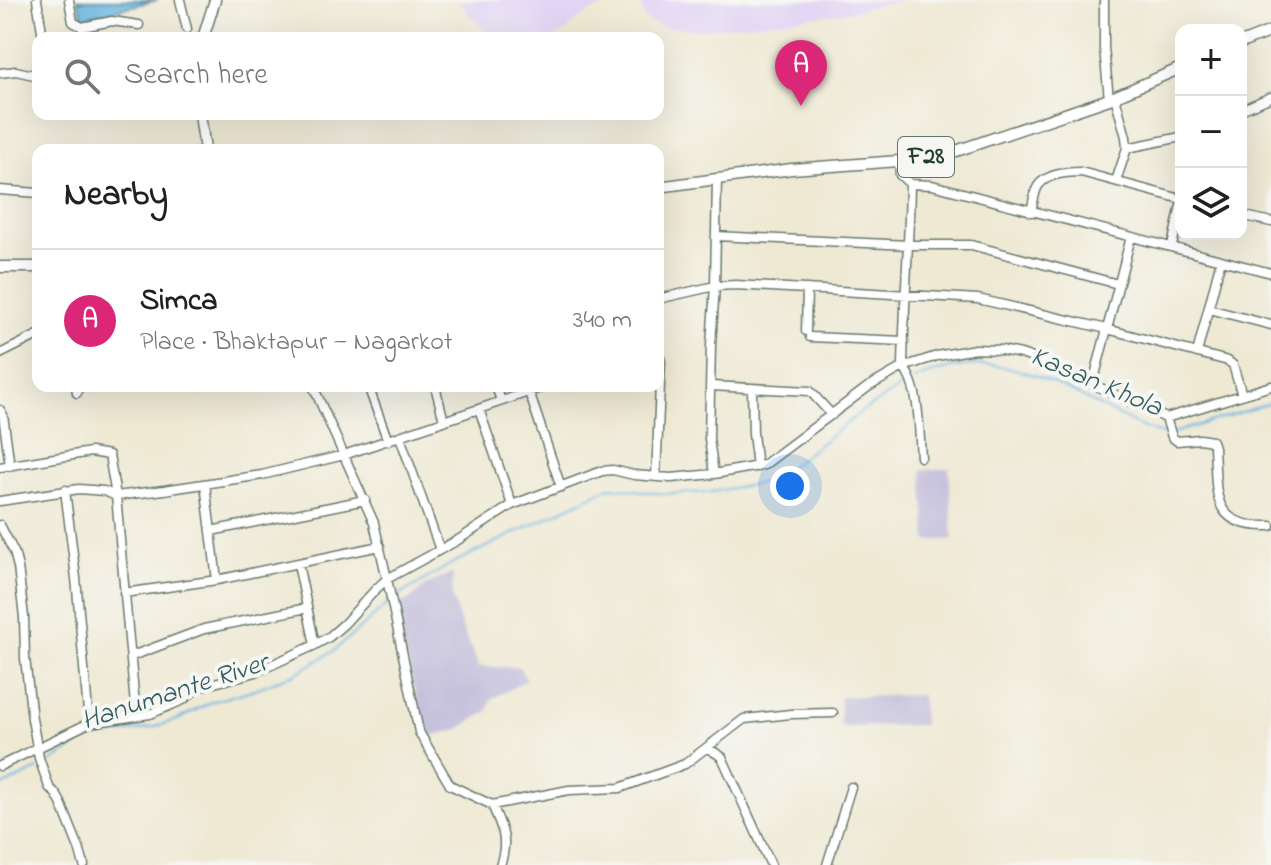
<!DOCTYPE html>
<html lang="en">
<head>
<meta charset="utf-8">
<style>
  body { margin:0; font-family:"Indie Flower",sans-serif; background:#f6f6f6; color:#202124 }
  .controls { position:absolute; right:24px; top:24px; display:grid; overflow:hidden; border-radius:16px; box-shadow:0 8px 32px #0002 }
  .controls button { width:72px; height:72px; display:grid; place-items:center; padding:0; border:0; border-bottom:2px solid #e0e0e0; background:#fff; color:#202124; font:40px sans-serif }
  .you { position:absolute; left:790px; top:486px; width:28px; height:28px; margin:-20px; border:6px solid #fff; border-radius:50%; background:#1a73e8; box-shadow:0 0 0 12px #1a73e833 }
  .badge { display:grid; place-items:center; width:52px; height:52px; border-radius:50%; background:#db2777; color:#fff; font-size:26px; font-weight:700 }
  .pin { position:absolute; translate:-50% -66px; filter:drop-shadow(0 2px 4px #0008) }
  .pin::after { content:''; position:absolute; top:42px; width:28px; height:24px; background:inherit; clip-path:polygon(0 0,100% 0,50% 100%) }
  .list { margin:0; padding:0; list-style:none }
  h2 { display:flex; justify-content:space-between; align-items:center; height:104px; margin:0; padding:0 32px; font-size:34px }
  h2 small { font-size:26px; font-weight:400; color:#757577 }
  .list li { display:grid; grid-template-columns:52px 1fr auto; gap:24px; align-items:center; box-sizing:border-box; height:144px; padding:0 32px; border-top:2px solid #e0e0e0 }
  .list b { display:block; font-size:30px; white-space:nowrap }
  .list p { margin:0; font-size:26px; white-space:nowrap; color:#757577 }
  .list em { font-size:26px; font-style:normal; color:#757577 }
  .icon { flex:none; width:44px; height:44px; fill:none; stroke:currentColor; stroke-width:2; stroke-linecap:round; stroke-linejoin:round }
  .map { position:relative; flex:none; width:1271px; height:865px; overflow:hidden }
  .search { position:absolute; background:#fff; box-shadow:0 8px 32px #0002; left:32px; top:32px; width:632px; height:88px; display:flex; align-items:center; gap:20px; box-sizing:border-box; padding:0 28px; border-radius:16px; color:#757577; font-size:30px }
  .panel { position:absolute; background:#fff; box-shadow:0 8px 32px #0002; left:32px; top:144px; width:632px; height:248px; border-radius:16px }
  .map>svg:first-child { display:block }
  .built { fill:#e1d4f4 }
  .industrial { fill:#c5c0db }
  .water { fill:#66b4e0; stroke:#42788a; stroke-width:2 }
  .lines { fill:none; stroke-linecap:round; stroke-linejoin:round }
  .stream { stroke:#66b4e0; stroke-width:2 }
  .minor-casing { stroke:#68796c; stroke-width:11 }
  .major-casing { stroke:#68796c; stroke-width:13 }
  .minor { stroke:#fff; stroke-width:8 }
  .major { stroke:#fff; stroke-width:10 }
  .labels { text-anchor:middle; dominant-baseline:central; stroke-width:8; stroke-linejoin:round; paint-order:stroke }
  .shield { fill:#f6f6f2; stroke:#60746d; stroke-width:2 }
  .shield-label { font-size:24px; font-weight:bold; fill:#1f3d34 }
  .water-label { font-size:28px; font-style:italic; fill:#315b5f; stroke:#f6f6f2 }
</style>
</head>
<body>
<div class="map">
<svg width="1271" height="865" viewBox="0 0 1271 865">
  <rect width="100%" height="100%" fill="#f6f6f2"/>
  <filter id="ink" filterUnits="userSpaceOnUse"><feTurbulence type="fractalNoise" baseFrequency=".0125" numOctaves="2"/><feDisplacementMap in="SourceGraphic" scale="16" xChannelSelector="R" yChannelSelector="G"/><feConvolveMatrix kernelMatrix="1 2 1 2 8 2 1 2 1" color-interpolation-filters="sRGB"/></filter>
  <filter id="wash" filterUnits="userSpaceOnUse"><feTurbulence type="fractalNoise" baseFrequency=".006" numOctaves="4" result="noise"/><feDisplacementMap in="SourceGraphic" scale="32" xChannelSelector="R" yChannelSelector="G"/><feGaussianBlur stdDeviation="1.8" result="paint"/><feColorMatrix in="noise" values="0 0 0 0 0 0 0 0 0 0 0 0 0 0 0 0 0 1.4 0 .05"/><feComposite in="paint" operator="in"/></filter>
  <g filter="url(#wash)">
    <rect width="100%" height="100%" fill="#efe9d4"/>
    <!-- built -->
    <path class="built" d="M459,0H903L844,13L699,30L662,27L653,23L645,19L641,4L624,3L608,5L593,11L580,18L565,32L554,38H499L491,35L469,15Z"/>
    <!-- industrial -->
    <path class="industrial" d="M949,468L953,539L927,541L922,470Z
      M453,573L452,597L464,633L479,667H519L527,680L491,699L488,711L457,730L427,737L401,636L395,605L411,599L426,585Z
      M922,695L923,725L840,727V697Z"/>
    <!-- water -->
    <path class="water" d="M77,0H157L83,18Z"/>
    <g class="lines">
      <!-- stream -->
      <path class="stream" d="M914,380C993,346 1039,375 1109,411C1128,420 1146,431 1167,435
        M1173,433L1271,403
        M395,598L451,564L610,487L665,494L711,492L763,483L794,464L860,413L908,382
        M44,766L88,739L152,728L179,719L211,702L252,690L295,674L335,650L390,602
        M0,787L38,769"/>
    </g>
  </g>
  <g filter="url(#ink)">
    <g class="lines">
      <defs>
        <path id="minor" d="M37,0L43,38
          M69,0L73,22L82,27L112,21L139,25
          M180,0L187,29
          M1104,0V48L1109,99
          M0,73L16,71L38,76
          M1115,97L1126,137L1127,148L1116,181
          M1241,110L1271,97
          M1127,148L1181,137
          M899,161L900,175L910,184C909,245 904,306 903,367C920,386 919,431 921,457
          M910,184L932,185L1271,273
          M0,190L38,193
          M1031,212C1033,204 1034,193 1038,186C1047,173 1068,172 1081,172L1181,199
          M1241,215L1271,222
          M716,236L909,245H971L1118,284
          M1172,246L1181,205
          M658,299L715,286L736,285L978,299L1107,329L1228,361L1233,365L1242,395
          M1209,309L1271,325
          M806,331L807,289
          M810,337L904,341
          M1197,353L1221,260
          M0,354L38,335
          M1093,383L1131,237
          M76,386L77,393
          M313,386L374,523L387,579L419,732L450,785L492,805L569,790L620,788L685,764L744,719L791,714L833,713
          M368,386L388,441
          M435,386L444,421
          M496,386L501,401
          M711,386L810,391L832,415
          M752,388L753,434L757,467
          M529,392L561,487
          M479,409L512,505
          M0,410L3,415L10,466
          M1166,418L1172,437L1177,441L1200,439L1212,441L1214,447C1217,494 1210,528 1271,526
          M400,437L440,550
          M0,467L91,452L109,455L116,496L136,716
          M714,474L709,439L711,345L715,286L717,178
          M656,477L661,362L658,351
          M205,484L217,580
          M65,490L76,578L89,723
          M0,501L79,489L104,491L116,496L164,490L262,475L344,455L546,386
          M0,525L14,552L18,567L24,617L25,658L32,719L39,758L49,787L56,794L61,803L79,848L84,865
          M211,531L365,500
          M298,564L315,645
          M124,593L217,580L380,546
          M132,656L204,629L307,608
          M708,748L722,757L771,865
          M0,766L89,723L150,714L183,700L199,687L256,672L315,645L329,637L344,624L377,588L387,579L458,540L512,505L602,471L613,470L634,475L671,478L714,474L764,465L868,387L903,367L937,356L975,349L1001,350L1021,354L1044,362L1166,418L1271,386
          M492,805C502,828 509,840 500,865
          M827,865L851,787"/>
        <path id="major" d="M203,38L215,0
          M1241,43L1271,31
          M200,114L205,150
          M658,187L792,169L899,161L956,151L1109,99L1181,68
          M0,267H38"/>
      </defs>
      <!-- minor casing -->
      <use href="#minor" class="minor-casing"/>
      <!-- major casing -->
      <use href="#major" class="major-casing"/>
      <!-- minor -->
      <use href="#minor" class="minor"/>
      <!-- major -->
      <use href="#major" class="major"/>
    </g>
  </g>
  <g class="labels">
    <!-- shield labels -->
    <rect class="shield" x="898" y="137" width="56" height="40" rx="6"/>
    <g class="shield-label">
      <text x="926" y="157">F28</text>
    </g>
    <!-- water labels -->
    <g class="water-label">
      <text transform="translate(1096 383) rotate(23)">Kasan Khola</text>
      <text transform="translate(175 693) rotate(-18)">Hanumante River</text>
    </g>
  </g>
</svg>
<div class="controls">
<button>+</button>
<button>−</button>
<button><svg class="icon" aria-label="layers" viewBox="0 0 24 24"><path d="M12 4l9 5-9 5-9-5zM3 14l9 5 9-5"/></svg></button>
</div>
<div class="you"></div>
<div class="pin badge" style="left:801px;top:106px">A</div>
<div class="search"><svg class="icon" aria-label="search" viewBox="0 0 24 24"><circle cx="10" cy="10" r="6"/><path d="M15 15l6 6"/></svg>Search here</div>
<section class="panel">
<h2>Nearby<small></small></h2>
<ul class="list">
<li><span class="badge">A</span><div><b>Simca</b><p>Place · Bhaktapur — Nagarkot</p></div><em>340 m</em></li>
</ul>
</section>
</div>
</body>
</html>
